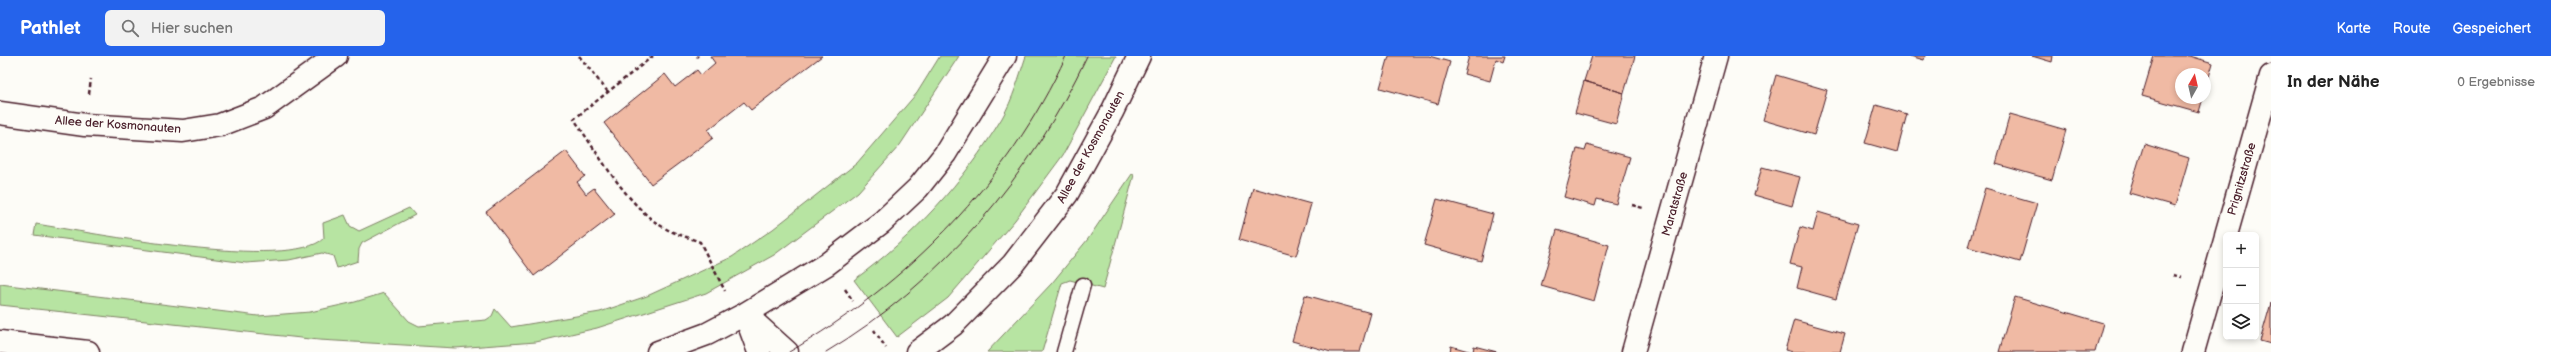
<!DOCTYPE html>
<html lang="de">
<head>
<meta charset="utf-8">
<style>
  body { margin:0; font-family:"Balsamiq Sans",sans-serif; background:#f2f2f2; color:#222 }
  .controls { position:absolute; right:12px; bottom:12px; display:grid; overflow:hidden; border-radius:6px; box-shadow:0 2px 6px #0003 }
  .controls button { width:36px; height:36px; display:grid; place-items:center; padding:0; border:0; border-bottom:1px solid #e0e0e0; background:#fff; color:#222; font:20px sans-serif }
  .compass { position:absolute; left:2175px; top:12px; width:36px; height:36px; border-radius:50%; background:#fff; box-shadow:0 2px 6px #0003; rotate:8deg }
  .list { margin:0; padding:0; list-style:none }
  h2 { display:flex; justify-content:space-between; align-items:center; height:52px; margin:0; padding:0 16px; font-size:17px }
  h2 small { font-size:13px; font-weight:400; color:#767676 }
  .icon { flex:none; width:22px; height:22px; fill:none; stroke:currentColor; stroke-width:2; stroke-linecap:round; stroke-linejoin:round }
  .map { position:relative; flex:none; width:2271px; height:296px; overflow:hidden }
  header { display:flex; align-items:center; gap:24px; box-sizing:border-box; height:56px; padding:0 20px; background:#2563eb; color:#fff }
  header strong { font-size:19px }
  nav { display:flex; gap:22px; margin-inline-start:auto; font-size:14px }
  .search { width:280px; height:36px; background:#f2f2f2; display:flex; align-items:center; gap:10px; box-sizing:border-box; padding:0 14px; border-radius:6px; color:#767676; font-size:15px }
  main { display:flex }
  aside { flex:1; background:#fff }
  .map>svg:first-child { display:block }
  .green { fill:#b7e4a2; stroke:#808266 }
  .building { fill:#f0baa4; stroke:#4a1f2b }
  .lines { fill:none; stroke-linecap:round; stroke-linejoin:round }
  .lane-casing { stroke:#4a1f2b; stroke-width:17 }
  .street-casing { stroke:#4a1f2b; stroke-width:25 }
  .secondary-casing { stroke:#4a1f2b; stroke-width:25 }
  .path { stroke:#4a1f2b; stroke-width:2.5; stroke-dasharray:4 3; stroke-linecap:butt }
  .lane { stroke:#fdfcf7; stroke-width:14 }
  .street { stroke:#fdfcf7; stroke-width:22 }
  .secondary { stroke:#fdfcf7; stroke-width:22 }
  .tram { stroke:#4a1f2b; stroke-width:1 }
  .labels { text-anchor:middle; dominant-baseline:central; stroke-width:3; stroke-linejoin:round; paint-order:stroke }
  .street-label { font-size:12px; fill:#4a1f2b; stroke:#fdfcf7 }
</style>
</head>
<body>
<header>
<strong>Pathlet</strong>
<div class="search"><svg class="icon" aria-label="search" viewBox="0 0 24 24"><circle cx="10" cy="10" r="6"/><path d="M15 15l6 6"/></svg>Hier suchen</div>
<nav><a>Karte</a><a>Route</a><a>Gespeichert</a></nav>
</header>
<main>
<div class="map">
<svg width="2271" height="296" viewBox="0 0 2271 296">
  <rect width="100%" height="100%" fill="#fdfcf7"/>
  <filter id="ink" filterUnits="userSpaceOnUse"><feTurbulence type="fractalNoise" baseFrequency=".025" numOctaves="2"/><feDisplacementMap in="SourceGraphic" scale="8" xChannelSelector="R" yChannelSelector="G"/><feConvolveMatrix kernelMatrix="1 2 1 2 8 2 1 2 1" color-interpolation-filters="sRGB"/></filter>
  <g filter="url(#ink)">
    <!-- green -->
    <path class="green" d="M940,0H959L900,89L858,136L774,199L706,237L597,272L536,286L455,292L319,284L0,249V228L258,260L310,256L355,246L384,237L409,265L419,270L486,264L492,260L495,253L511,271L600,256L647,240L732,201L773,173L857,107L917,37Z
      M1026,0H1116L1063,99L1015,164L948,242L897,281L854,224C914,180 963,127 1002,62C1013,43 1019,21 1026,0Z
      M1132,118L1134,119L1103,233L1070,224L1062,227L1042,296H987L1052,227L1088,183Z
      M409,152L415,159L362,187L359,193L358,205L337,212L333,200L322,197L289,204L246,207L34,179L36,168C87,176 291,216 324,182L323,167L345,159L350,170L359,175Z"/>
    <!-- building -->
    <path class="building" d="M710,0H822L751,54L744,46L708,74L713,82L651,128L604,67L665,18L675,31L697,14L701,19L715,7Z
      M1389,0H1429L1450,6L1438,48L1380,32Z
      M1469,0H1505L1503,6L1496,3L1490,25L1464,18Z
      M1592,0H1635L1624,37L1584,25Z
      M1910,0H1925L1924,4Z
      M2032,0H2053L2052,6Z
      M2154,0H2190L2213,7L2205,35V18H2181V42H2203L2199,56L2142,40Z
      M1776,19L1827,34L1814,79L1763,64Z
      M1584,25L1624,37L1616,68L1575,57Z
      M1876,49L1907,58L1897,96L1865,87Z
      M2010,58L2066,74L2052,124L1996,108Z
      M2144,88L2189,102L2175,150L2129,137Z
      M1587,89L1630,101L1616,148L1597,143L1595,150L1564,141L1577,93L1585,95Z
      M566,95L585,120L577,126L586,138L594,132L615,158L534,220L486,156Z
      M1762,111L1800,121L1792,150L1754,139Z
      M1253,132L1311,148L1296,200L1239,184Z
      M1985,132L2037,147L2020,206L1968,191Z
      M1437,143L1493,158L1481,205L1424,189Z
      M1818,156L1858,168L1836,243L1797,232L1802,211L1790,208L1800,171L1813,175Z
      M1557,174L1609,189L1594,245L1541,230Z
      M1305,239L1371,257L1360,296H1331L1292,285Z
      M2015,241L2103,267L2095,296H1999Z
      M2271,247V288L2260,285Z
      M1794,264L1845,278L1840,296H1793L1785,294Z
      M1451,290L1472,296H1450Z
      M1474,290L1497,296H1473Z"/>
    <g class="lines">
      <defs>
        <path id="lane" d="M1064,296L1083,229"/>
        <path id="street" d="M0,57L85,69L183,75L220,69L264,52L336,0
          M2226,179L2271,20
          M1633,296L1716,0
          M2193,296L2226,180"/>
        <path id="secondary" d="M745,258L787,296
          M746,261L759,296
          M0,286L88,296
          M658,296L707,278L745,258L827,208L882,166L918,132L945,98L1005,0
          M917,296L953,269L1013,208L1067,138L1112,56L1139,0"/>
      </defs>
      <!-- lane casing -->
      <use href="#lane" class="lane-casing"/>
      <!-- street casing -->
      <use href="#street" class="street-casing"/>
      <!-- secondary casing -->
      <use href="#secondary" class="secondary-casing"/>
      <!-- path -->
      <path class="path" d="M579,0L608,36
        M653,0L574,63C596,95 629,152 663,171C674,178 688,181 700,186L725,235
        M697,0L698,1
        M89,38L91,23
        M1632,149L1643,152
        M2173,219L2182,221
        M845,233L853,245
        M874,274L886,292"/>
      <!-- lane -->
      <use href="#lane" class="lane"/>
      <!-- street -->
      <use href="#street" class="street"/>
      <!-- secondary -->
      <use href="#secondary" class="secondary"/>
      <!-- tram -->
      <path class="tram" d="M789,296C908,227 1008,126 1066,0
        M826,296C940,228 1031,120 1087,0"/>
    </g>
  </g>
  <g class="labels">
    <!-- street labels -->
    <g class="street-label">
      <text transform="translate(118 69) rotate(4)">Allee der Kosmonauten</text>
      <text transform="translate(1091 91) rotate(-61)">Allee der Kosmonauten</text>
      <text transform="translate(2242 123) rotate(-74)">Prignitzstraße</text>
      <text transform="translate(1675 148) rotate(-74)">Maratstraße</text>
    </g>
  </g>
</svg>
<div class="controls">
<button>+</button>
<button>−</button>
<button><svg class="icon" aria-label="layers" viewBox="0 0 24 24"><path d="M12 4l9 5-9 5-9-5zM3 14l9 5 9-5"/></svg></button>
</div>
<svg class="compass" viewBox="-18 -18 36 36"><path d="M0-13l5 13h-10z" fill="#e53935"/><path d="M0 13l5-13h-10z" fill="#767676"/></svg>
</div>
<aside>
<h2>In der Nähe<small>0 Ergebnisse</small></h2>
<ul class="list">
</ul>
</aside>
</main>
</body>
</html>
